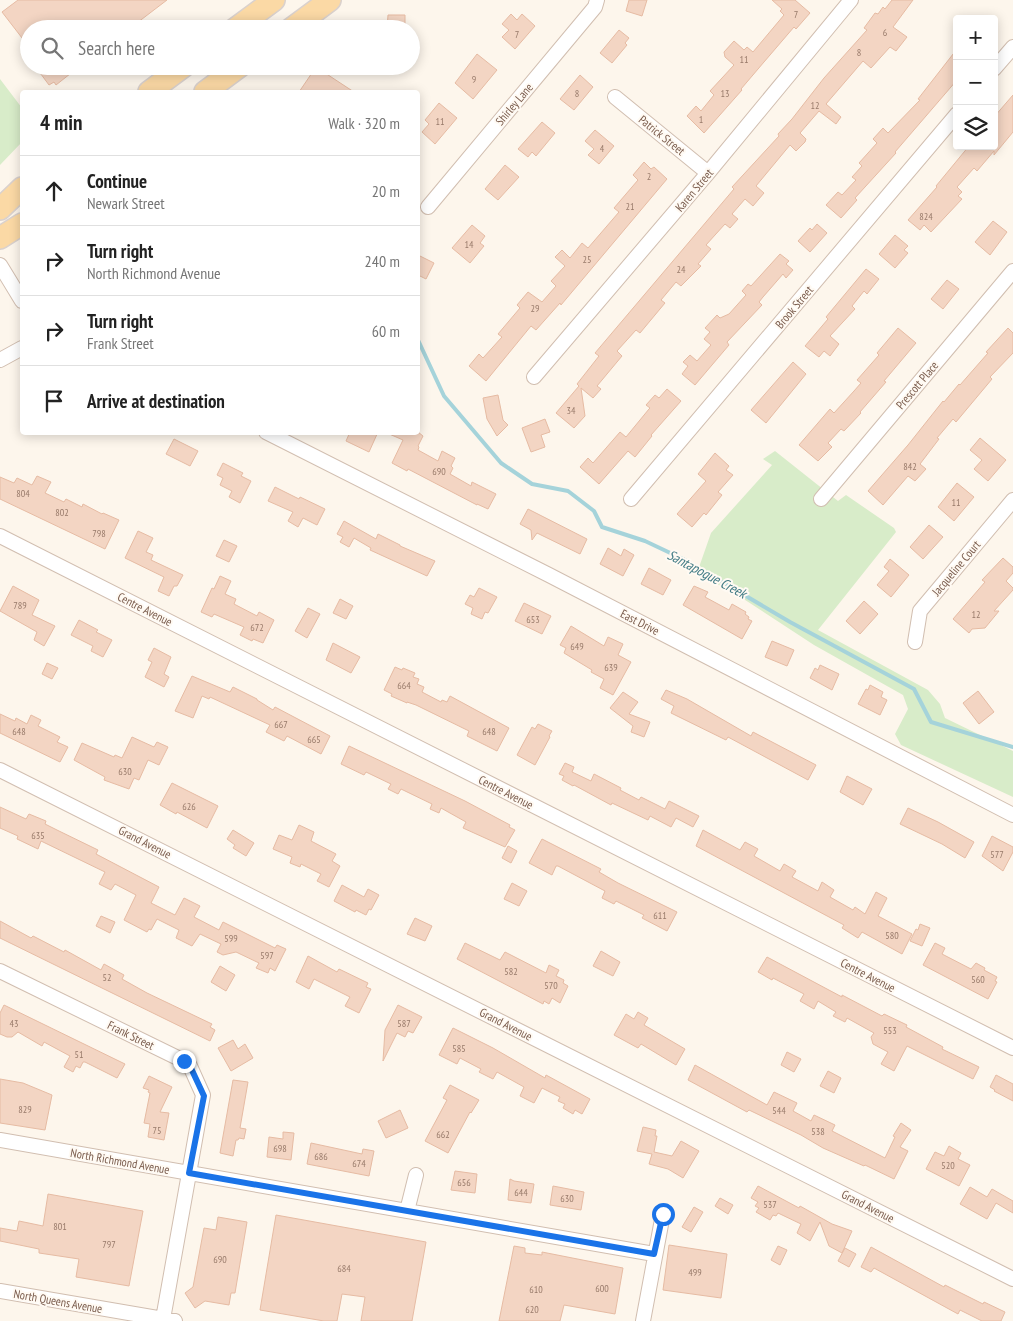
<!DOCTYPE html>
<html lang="en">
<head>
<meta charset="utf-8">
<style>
  body { margin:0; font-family:"PT Sans Narrow",sans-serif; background:#f2f2f2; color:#222 }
  .controls { position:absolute; right:15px; top:15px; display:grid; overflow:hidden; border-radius:5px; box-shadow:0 2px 12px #0003 }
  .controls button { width:45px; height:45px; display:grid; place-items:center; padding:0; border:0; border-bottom:1px solid #e0e0e0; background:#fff; color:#222; font:25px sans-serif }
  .stop { position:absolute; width:15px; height:15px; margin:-11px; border:4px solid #1a73e8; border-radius:50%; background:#fff }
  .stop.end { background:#1a73e8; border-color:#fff; box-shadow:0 1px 5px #0008 }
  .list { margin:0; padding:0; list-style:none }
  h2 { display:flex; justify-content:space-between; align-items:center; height:65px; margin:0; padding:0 20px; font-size:21px }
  h2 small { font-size:16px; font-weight:400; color:#767676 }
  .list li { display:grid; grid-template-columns:32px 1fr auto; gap:15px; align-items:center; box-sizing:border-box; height:70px; padding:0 20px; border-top:1px solid #e0e0e0 }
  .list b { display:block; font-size:19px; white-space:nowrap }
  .list p { margin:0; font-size:16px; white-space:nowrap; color:#767676 }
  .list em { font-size:16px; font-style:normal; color:#767676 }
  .icon { flex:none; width:28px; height:28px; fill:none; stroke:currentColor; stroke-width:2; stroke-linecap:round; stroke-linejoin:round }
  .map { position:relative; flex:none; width:1013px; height:1321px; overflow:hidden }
  .search { position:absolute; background:#fff; box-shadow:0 2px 12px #0003; left:20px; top:20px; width:400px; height:55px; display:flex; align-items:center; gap:12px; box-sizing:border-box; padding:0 18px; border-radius:28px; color:#767676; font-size:19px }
  .panel { position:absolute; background:#fff; box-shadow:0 2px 12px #0003; left:20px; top:90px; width:400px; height:345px; border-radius:5px }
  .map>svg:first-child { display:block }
  .green { fill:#d8ecc9 }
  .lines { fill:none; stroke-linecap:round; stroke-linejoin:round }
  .stream { stroke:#a5d3da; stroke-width:4 }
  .building { fill:#f3d5c3; stroke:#e6bba3 }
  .minor-casing { stroke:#d1beb0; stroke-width:16 }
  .primary-casing { stroke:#dad1cd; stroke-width:24 }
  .minor { stroke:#fff; stroke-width:14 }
  .primary { stroke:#fbd9a5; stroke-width:21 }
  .route { stroke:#1a73e8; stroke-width:6 }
  .labels { text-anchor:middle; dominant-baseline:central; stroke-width:4; stroke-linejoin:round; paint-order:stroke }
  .number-label { font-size:10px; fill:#987a6a }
  .street-label { font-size:12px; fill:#7a5c4d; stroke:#fffaf3 }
  .water-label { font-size:14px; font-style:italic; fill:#437c86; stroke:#fffaf3 }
</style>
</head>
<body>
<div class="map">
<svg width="1013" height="1321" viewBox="0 0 1013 1321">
  <rect width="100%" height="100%" fill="#fdf6ec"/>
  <!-- green -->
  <path class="green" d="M0,79L22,108V142L0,165Z
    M775,451L838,501L846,495L894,528L896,532L818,630L928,690L940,704L945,718L1013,751V797L901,745L895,734L908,709L903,695L814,645L739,596L697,573L711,533L772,465L763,459Z"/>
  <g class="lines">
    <!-- stream -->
    <path class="stream" d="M418,340L444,396L501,463L532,484L568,491L594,511L602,527L645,541L683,559L790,622L914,689L931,722L1013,747"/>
  </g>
  <!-- building -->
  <path class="building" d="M18,0H167L129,29H29V47L2,12Z
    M629,0H647L642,16L626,11Z
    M772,0H795L810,13L796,29L794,27L764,62L741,89L742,90L704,133L687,116L696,106L701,111L714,95L710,91L734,65L725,57L724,52L734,41L744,50L747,47L753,52L784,15L780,11L782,9Z
    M892,0H913L893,27L907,37L896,51L890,47L871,68L863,61L826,104L841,117L836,124L819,111L800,133L806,139L805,142L796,151L790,145L756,186L764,193L753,206L745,199L732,214L738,219L730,228L725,224L706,245L711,249L698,264L701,266L681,286L676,282L661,300L665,303L640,333L636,330L617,351L622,356L597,386L601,389L593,398L581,388L585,416L574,428L556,413L579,386L577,384L599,356L595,353L734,189L732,187L779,136L778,134L792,119L824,78L867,30L864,28L875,13L878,14L883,7L885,9Z
    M511,14L517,20L522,14L535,26L515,49L502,37L509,30L502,24Z
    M388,15H405V29H387Z
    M619,30L629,38L625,43L627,45L612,63L600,53Z
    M957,49V80L895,152L896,153L855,198L857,200L841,218L826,205L838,192L842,195L856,180L852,177L862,166L859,163L877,143L873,139L883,128L888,133L920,100L918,99Z
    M477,54L497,70L473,99L455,83Z
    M35,66H80L56,85L54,82L49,85Z
    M316,67L354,92H299Z
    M580,75L593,87L574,110L560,99Z
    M1013,95V132L994,155V151L977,171L974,168L957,187L962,192L958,196L962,199L931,232L924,225L920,230L908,220L937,187L936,186L969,146H994V117Z
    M439,103L457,118L435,144L422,132L429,124L425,120Z
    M542,122L555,133L536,156L532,152L528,157L518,149Z
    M595,130L614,146L599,164L588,155L594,149L585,141Z
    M644,162L651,169L654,167L667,179L561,305L560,303L536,330L531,326L486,381L469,366L479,354L483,358L502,337L498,334L520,308L517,305L528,292L542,302L556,286L551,281L565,266L555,257L562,250L570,258L582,243L588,248L619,212L614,208L638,180L633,175Z
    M505,165L519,177L498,200L485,189Z
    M993,221L1007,232L990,255L975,242Z
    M817,224L827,233L810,252L798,241L810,228L812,230Z
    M472,225L485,236L480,243L484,246L470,263L452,248Z
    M895,235L908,246L904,250L908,253L895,268L879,254Z
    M780,254L789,261L786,264L793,270L786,278L783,274L763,297L759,302L762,305L727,342L729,345L695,385L682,374L688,366L683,362L690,355L697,361L711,345L704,339L710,332L705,328L717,315L720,318L729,314L746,295L742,291L748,284L751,286Z
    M418,255L434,263L426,279L418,275Z
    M866,269L879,279L867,294L864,291L852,306L855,309L830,336L839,344L830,356L824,351L819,357L805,346L828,319L826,317Z
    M947,280L959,289L943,309L931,299Z
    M898,328L916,343L884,381L886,382L860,412L861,413L844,431L841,429L828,443L832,447L818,461L799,445L830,409L834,413L854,391L861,383L857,380L879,355L877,353Z
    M1008,328L1013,333V353L990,377L992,379L956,422L953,419L937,438L939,439L920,464L926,469L915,481L908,476L883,505L868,491L908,445L943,401L944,402L959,384L960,385L988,353L986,352Z
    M793,362L806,374L766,423L751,410Z
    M667,389L681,401L651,435L652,436L635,457L628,451L599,484L580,467L588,458L593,463L620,432L626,437L649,409L650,408L646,405L655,395L659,398Z
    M498,395L503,420L508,425L497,436L487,419L483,398Z
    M545,419L550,432L541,435L545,447L531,452L522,428Z
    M350,432H378L369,452L346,441Z
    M418,432L423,436L418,446L419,447L418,450L438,461L442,451L455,458L451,466L453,468L450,474L471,486L472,482L496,494L488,509L477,504V505L408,469L407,471L392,463L403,440L387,433Z
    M980,438L1006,460L988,481L974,469L982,460L970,450Z
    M174,439L198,451L190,466L166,454Z
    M715,453L729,466L726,470L733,475L718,492L722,495L706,515L704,513L692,527L677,514L706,481L698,474Z
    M223,463L243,473L241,476L251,481L240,503L229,497L232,491L220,485L223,478L217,475Z
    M37,476L51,482L45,493L64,502L66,499L82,507L83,504L102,514L103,513L119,520L105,549L0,499V477L14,483L17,478L32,485Z
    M957,483L974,497L954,521L938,507Z
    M275,487L299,499L300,497L325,509L317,525L303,518L298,527L288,521L293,512L268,501Z
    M528,509L587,539L580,554L537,533L532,540L531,530L520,524Z
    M344,521L376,539L378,534L400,545V546L435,561L427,576L370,550L371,548L354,538L349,547L340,542L343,537L337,534Z
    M929,525L943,537L923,559L910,547Z
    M138,531L153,538L146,552L153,555L151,560L183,575L177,586H174L169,596L158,591L164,577L125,558Z
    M224,540L237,546L229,562L216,556Z
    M608,548L621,556L624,549L634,555L623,576L600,564Z
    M1003,558L1013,567V573L1006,581L1013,588V590L994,611H999L985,628L972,629L969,633L953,619L985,582L982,580Z
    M890,559L909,575L891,597L877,585L889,571L884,567Z
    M649,568L671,580L663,595L641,584Z
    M220,576L231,581L225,594L236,599L234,604L257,616L259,612L274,620L263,643L253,639L252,641L240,635L244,627L214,614L212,617L201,612L212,588L214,589Z
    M13,586L39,600L32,615L55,626L44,646L34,640L37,632L0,611Z
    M694,586L708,592L705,597L729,610L732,604L746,612L745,614L749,617L748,619L752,621L742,639L683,605Z
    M479,588L497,597L488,613L485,612L482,619L471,614L473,608L465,604L470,595L474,597Z
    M340,599L353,606L346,619L333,613Z
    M864,601L878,614L860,634L846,621Z
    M524,603L551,616L542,634L515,621Z
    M308,608L320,614L307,638L295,631Z
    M79,620L98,630L96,632L112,640L103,657L91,651L93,646L71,635Z
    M571,626L604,646L608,637L623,644L618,655L631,662L613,695L600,688L604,679L591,672L592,670L564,653L566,648L560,645Z
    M772,641L794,650L787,666L765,657Z
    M333,643L360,657L351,673L326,660Z
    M154,648L171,657L164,674L169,677L164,687L145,677L152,662L148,660Z
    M47,663L58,668L52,679L42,674Z
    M820,665L839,674L832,690L810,678L815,668L818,670Z
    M395,667L402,670L403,668L415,673L413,677L419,679L417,684L424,687L422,692L441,702L442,700L447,702L450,696L509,728L497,751L467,736L469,731L416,705L407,702V703L391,696L392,694L384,690Z
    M192,676L230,692L233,687L257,699V700L273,710L275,707L330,736L321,754L287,736L284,741L266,732L270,725L210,697L209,699L202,696L193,718L175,711Z
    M870,685L883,692L881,697L887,700L880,715L858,704L866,689L868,690Z
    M666,690L687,699L751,736L753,732L816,765L808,780L728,737L726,740L671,713L674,706L661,699Z
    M978,691L994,712L979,724L963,703Z
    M623,692L638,702L629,714L650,722L644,737L631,732L633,726L610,708Z
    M0,714L15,721L16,718L27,724L31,715L41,720L38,726L60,737L57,742L68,747L60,762L0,733Z
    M538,724L552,731L549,736L550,737L535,765L517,755L532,727L535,729Z
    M132,737L154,747L157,742L168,747L159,765L148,760L139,780L134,778L129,789L104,780L105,777L74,760L82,743L114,757L115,755L122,758Z
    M349,746L465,801L510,825L509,827L515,830L505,847L463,828L466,822L441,808L439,813L430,809L432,804L401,789L398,794L388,789L391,784L366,772L364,775L341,764Z
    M565,763L574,767L572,772L591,781L594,774L621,788L620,790L639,800L641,797L665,809L669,801L699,816L693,827L676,818L671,827L650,816L648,820L612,803L611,805L574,785L573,786L562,780L564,776L559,774Z
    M847,776L872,789L863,805L840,792Z
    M172,783L218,806L207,828L177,812L176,814L160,805Z
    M0,807L26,819L29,814L46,821L45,824L59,831L98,850L96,854L159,887L151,903L175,915L184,898L200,906L194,917L219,930L223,922L275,948L277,945L286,949L275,971L270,968L268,973L256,968L259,963L236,952L223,955L217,952L221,944L200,934L192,946L176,938L179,930L157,919L151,930L149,929L147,932L124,920L136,895L115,884L111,890L99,884L105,872L41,841L38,849L17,839L18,836L0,828Z
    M908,808L938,822L974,842L965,858L942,844L900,824Z
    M299,825L314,832L311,841L336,854L332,861L340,866L329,887L317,881L321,874L301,864L300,867L290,863L292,857L273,849L279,835L292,840Z
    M233,830L254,843L246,856L233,848L235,845L227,839Z
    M703,830L740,850L745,842L758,849L754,856L780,871L784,864L796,871L792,877L818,891L822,882L834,890L830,897L853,910L855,907L865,914L876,892L887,898L878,916L912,934L902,954L862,932L858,938L842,928L844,925L696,846Z
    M992,836L1013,847V852L1003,871L982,856Z
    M542,839L601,869L599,872L618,883L677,912L667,931L642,918L644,915L616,901L614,904L602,898L605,891L558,866H556L552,875L529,863Z
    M508,846L517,851L511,863L502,858Z
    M512,883L527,891L519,906L504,899Z
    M342,885L364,897L368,889L379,895L371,910L369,909L366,915L356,910L355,912L334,901Z
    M101,916L115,922L110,933L96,926Z
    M415,918L432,926L425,941L407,934Z
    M0,921L31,938L33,936L64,952L65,950L101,970L104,964L124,975L122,979L147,993L212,1024L210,1027L215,1030L210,1041L0,938Z
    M920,924L930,928L922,946L910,941L916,929L918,930Z
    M465,943L500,960L505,952L546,973L549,965L559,970L556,976L564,980L563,983L568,986L560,1003L552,998L549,1004L544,1001L543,1004L457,959Z
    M935,943L945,948L942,954L971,969L976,963L985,968L984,970L997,977L995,981L997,982L988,999L923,965Z
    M601,951L620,962L613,976L593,966Z
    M308,956L337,972L339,969L368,983L366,987L371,989L359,1013L345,1006L350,997L314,979L309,989L296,982Z
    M767,957L842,997V995L882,1016L884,1014L907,1025L906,1027L943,1047L942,1049L944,1050L979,1067L973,1079L907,1046L894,1071L881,1064L888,1052L873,1044L871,1037L874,1033L847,1018L845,1022L833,1016L836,1012L818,1001L814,1009L800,1001L804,994L773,978L772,980L758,972Z
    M220,966L235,975L226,991L211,982Z
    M4,1005L125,1064L117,1078L85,1062H83L80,1068L76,1066L73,1072L64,1067L70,1056L44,1042L42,1046L18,1032L12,1037H7L0,1034V1013Z
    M398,1005L422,1017L413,1033L408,1031L405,1037L397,1033L383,1061L385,1030Z
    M638,1012L648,1018L644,1025L685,1049L676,1065L641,1044L638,1048L614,1035L626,1014L634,1019Z
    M453,1028L493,1048L545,1078L546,1075L590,1099L582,1114L575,1110L573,1114L563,1108L565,1104L558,1101L560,1097L542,1088L534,1103L520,1096L524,1087L497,1072L493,1079L479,1072L481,1069L460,1058L457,1064L439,1055Z
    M233,1040L238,1049L245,1044L253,1058L231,1071L218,1048Z
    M787,1052L801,1059L794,1072L781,1065Z
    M695,1065L767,1105L774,1092L797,1103L793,1111L811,1121L814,1115L835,1125L832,1131L885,1158L895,1137L893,1136L901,1123L911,1130L900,1147L908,1151L894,1179L865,1165L864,1166L823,1148L801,1135L749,1110L747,1112L688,1080Z
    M828,1071L841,1078L834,1093L820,1086Z
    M996,1075L1013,1084V1101L994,1091L995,1090L990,1087Z
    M149,1076L172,1087L160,1112L169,1113L164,1140L148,1137L150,1124L144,1123L150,1093L148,1092L149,1090L143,1088Z
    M0,1079L23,1083L52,1095L45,1130L0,1123Z
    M233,1080L248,1082L240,1128L246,1129L244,1139L239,1138L238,1140H236L233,1156L220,1153Z
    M450,1085L479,1100L471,1113L470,1112L448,1153L425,1141L447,1100L443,1098Z
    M400,1110L408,1128L386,1138L378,1121Z
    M643,1127L656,1130L655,1136H657L654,1152L672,1156L681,1141L699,1151L683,1178L668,1169L649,1164L652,1154L637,1151Z
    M283,1132L294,1133L291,1160L267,1157L269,1137L283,1139Z
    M311,1143L362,1154L363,1149L374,1151L369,1176L307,1164Z
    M949,1146L961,1153L958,1159L970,1165L959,1186L926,1169L935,1152L944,1156Z
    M455,1171L477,1174L475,1193L451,1190Z
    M510,1179L514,1181L534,1184L531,1203L508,1200Z
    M553,1186L584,1192L581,1210L550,1205Z
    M758,1186L799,1208L800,1206L832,1224L852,1231L842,1253L829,1246L820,1222L810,1241L797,1233L801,1224L778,1213L776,1216L773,1215L770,1220L756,1212L759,1208L755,1206L758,1202L751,1198Z
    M970,1187L987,1197L992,1189L1013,1201V1213L996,1203L987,1219L960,1204Z
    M48,1194L143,1211L129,1286L76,1277L79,1259L39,1253V1249L0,1241V1228L17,1231L19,1221L43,1226Z
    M720,1198L733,1205L728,1214L715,1206Z
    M694,1207L703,1212L691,1232L682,1227Z
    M276,1215L426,1242L412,1321H361L365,1297L342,1294L337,1321H324L260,1310Z
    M218,1217L247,1222L235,1293H231L229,1305L205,1301L195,1308L185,1293L193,1287L204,1228L216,1230Z
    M669,1245L727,1254L721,1298L663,1290Z
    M514,1246L525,1248V1253L542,1255V1252L623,1268L615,1314L564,1305L560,1321H499Z
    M778,1246L787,1250L780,1265L771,1260Z
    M871,1247L944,1287L945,1285L983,1304L984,1302L1005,1312L1001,1321H982L960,1310L958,1314L874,1268L871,1272L861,1267Z
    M845,1248L856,1254L849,1267L838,1261Z"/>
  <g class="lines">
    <defs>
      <path id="minor" d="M994,69L1013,47
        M615,97L708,173
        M428,207L595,7L597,0
        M0,265L22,301
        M0,360L22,348
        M534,377L708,173L851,0
        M266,432L549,575L1013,815
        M631,499L957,114
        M821,499L1013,271
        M0,536L1013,1048
        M915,642L920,611L1013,500
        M0,770L1013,1279
        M0,971L184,1061L190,1066L203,1095L163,1319
        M0,1140L654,1254
        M407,1211L416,1175
        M0,1291L175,1321
        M643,1321L663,1214"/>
      <path id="primary" d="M235,29L274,0
        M291,29L330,0
        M149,92L184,66
        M205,92L240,66
        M0,209L22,188
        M0,238L22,224"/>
    </defs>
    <!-- minor casing -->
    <use href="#minor" class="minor-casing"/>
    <!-- primary casing -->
    <use href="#primary" class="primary-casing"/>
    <!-- minor -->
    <use href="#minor" class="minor"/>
    <!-- primary -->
    <use href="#primary" class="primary"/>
  </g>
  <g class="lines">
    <!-- route -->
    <path class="route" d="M184,1061L190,1066L204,1096L189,1173L654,1254L663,1214"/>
  </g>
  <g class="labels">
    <!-- number labels -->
    <g class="number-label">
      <text x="796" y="14">7</text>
      <text x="885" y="32">6</text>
      <text x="517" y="34">7</text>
      <text x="859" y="52">8</text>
      <text x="744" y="59">11</text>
      <text x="474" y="79">9</text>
      <text x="577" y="93">8</text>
      <text x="725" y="93">13</text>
      <text x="815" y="105">12</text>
      <text x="701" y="119">1</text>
      <text x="440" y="121">11</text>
      <text x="602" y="148">4</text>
      <text x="649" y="176">2</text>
      <text x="630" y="206">21</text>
      <text x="926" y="216">824</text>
      <text x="469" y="244">14</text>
      <text x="587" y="259">25</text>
      <text x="681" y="269">24</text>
      <text x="535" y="308">29</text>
      <text x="571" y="410">34</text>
      <text x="910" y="466">842</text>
      <text x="439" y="471">690</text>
      <text x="23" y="493">804</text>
      <text x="956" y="502">11</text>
      <text x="62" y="512">802</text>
      <text x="99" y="533">798</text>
      <text x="20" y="605">789</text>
      <text x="976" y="614">12</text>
      <text x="533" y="619">653</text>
      <text x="257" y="627">672</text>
      <text x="577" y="646">649</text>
      <text x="611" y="667">639</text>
      <text x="404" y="685">664</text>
      <text x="281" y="724">667</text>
      <text x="19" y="731">648</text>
      <text x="489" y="731">648</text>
      <text x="314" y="739">665</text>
      <text x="125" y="771">630</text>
      <text x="189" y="806">626</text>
      <text x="38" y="835">635</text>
      <text x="997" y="854">577</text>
      <text x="660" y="915">611</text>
      <text x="892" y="935">580</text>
      <text x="231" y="938">599</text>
      <text x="267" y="955">597</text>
      <text x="511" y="971">582</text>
      <text x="107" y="977">52</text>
      <text x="978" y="979">560</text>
      <text x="551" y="985">570</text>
      <text x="14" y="1023">43</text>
      <text x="404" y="1023">587</text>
      <text x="890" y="1030">553</text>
      <text x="459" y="1048">585</text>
      <text x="79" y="1054">51</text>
      <text x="25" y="1109">829</text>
      <text x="779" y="1110">544</text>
      <text x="157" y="1130">75</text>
      <text x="818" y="1131">538</text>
      <text x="443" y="1134">662</text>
      <text x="280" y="1148">698</text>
      <text x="321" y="1156">686</text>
      <text x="359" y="1163">674</text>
      <text x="948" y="1165">520</text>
      <text x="464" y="1182">656</text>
      <text x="521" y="1192">644</text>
      <text x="567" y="1198">630</text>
      <text x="770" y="1204">537</text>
      <text x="60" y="1226">801</text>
      <text x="109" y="1244">797</text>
      <text x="220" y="1259">690</text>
      <text x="344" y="1268">684</text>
      <text x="695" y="1272">499</text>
      <text x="602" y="1288">600</text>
      <text x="536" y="1289">610</text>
      <text x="532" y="1309">620</text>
    </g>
    <!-- street labels -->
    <g class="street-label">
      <text transform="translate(514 104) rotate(-50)">Shirley Lane</text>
      <text transform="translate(662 135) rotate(39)">Patrick Street</text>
      <text transform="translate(694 190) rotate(-50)">Karen Street</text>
      <text transform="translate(794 307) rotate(-50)">Brook Street</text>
      <text transform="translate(917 385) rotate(-50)">Prescott Place</text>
      <text transform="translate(956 568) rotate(-50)">Jacqueline Court</text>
      <text transform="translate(145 609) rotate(27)">Centre Avenue</text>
      <text transform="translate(640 622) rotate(27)">East Drive</text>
      <text transform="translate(506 792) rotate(27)">Centre Avenue</text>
      <text transform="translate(145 842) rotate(27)">Grand Avenue</text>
      <text transform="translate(868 975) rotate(27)">Centre Avenue</text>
      <text transform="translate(506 1024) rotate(27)">Grand Avenue</text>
      <text transform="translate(131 1035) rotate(26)">Frank Street</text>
      <text transform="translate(120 1161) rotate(10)">North Richmond Avenue</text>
      <text transform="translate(868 1206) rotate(27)">Grand Avenue</text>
      <text transform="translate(58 1301) rotate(10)">North Queens Avenue</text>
    </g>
    <!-- water labels -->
    <g class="water-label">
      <text transform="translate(707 574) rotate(28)">Santapogue Creek</text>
    </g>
  </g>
</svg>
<div class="controls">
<button>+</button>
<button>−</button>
<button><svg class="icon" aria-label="layers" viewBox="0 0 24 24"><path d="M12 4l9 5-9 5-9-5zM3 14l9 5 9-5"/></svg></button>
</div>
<div class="stop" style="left:663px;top:1214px"></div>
<div class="stop end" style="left:184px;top:1061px"></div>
<div class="search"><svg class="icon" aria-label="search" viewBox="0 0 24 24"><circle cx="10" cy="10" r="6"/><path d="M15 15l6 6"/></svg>Search here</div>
<section class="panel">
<h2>4 min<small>Walk · 320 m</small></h2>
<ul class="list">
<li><svg class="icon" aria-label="ahead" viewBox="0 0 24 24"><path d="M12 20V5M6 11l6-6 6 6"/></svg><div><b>Continue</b><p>Newark Street</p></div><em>20 m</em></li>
<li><svg class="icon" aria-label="right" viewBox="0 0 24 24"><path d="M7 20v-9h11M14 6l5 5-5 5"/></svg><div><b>Turn right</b><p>North Richmond Avenue</p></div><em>240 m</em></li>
<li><svg class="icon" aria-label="right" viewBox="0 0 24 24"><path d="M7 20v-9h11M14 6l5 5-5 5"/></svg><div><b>Turn right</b><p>Frank Street</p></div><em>60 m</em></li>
<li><svg class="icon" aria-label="arrive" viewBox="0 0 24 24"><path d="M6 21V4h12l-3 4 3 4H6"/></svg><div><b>Arrive at destination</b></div></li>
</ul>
</section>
</div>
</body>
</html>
